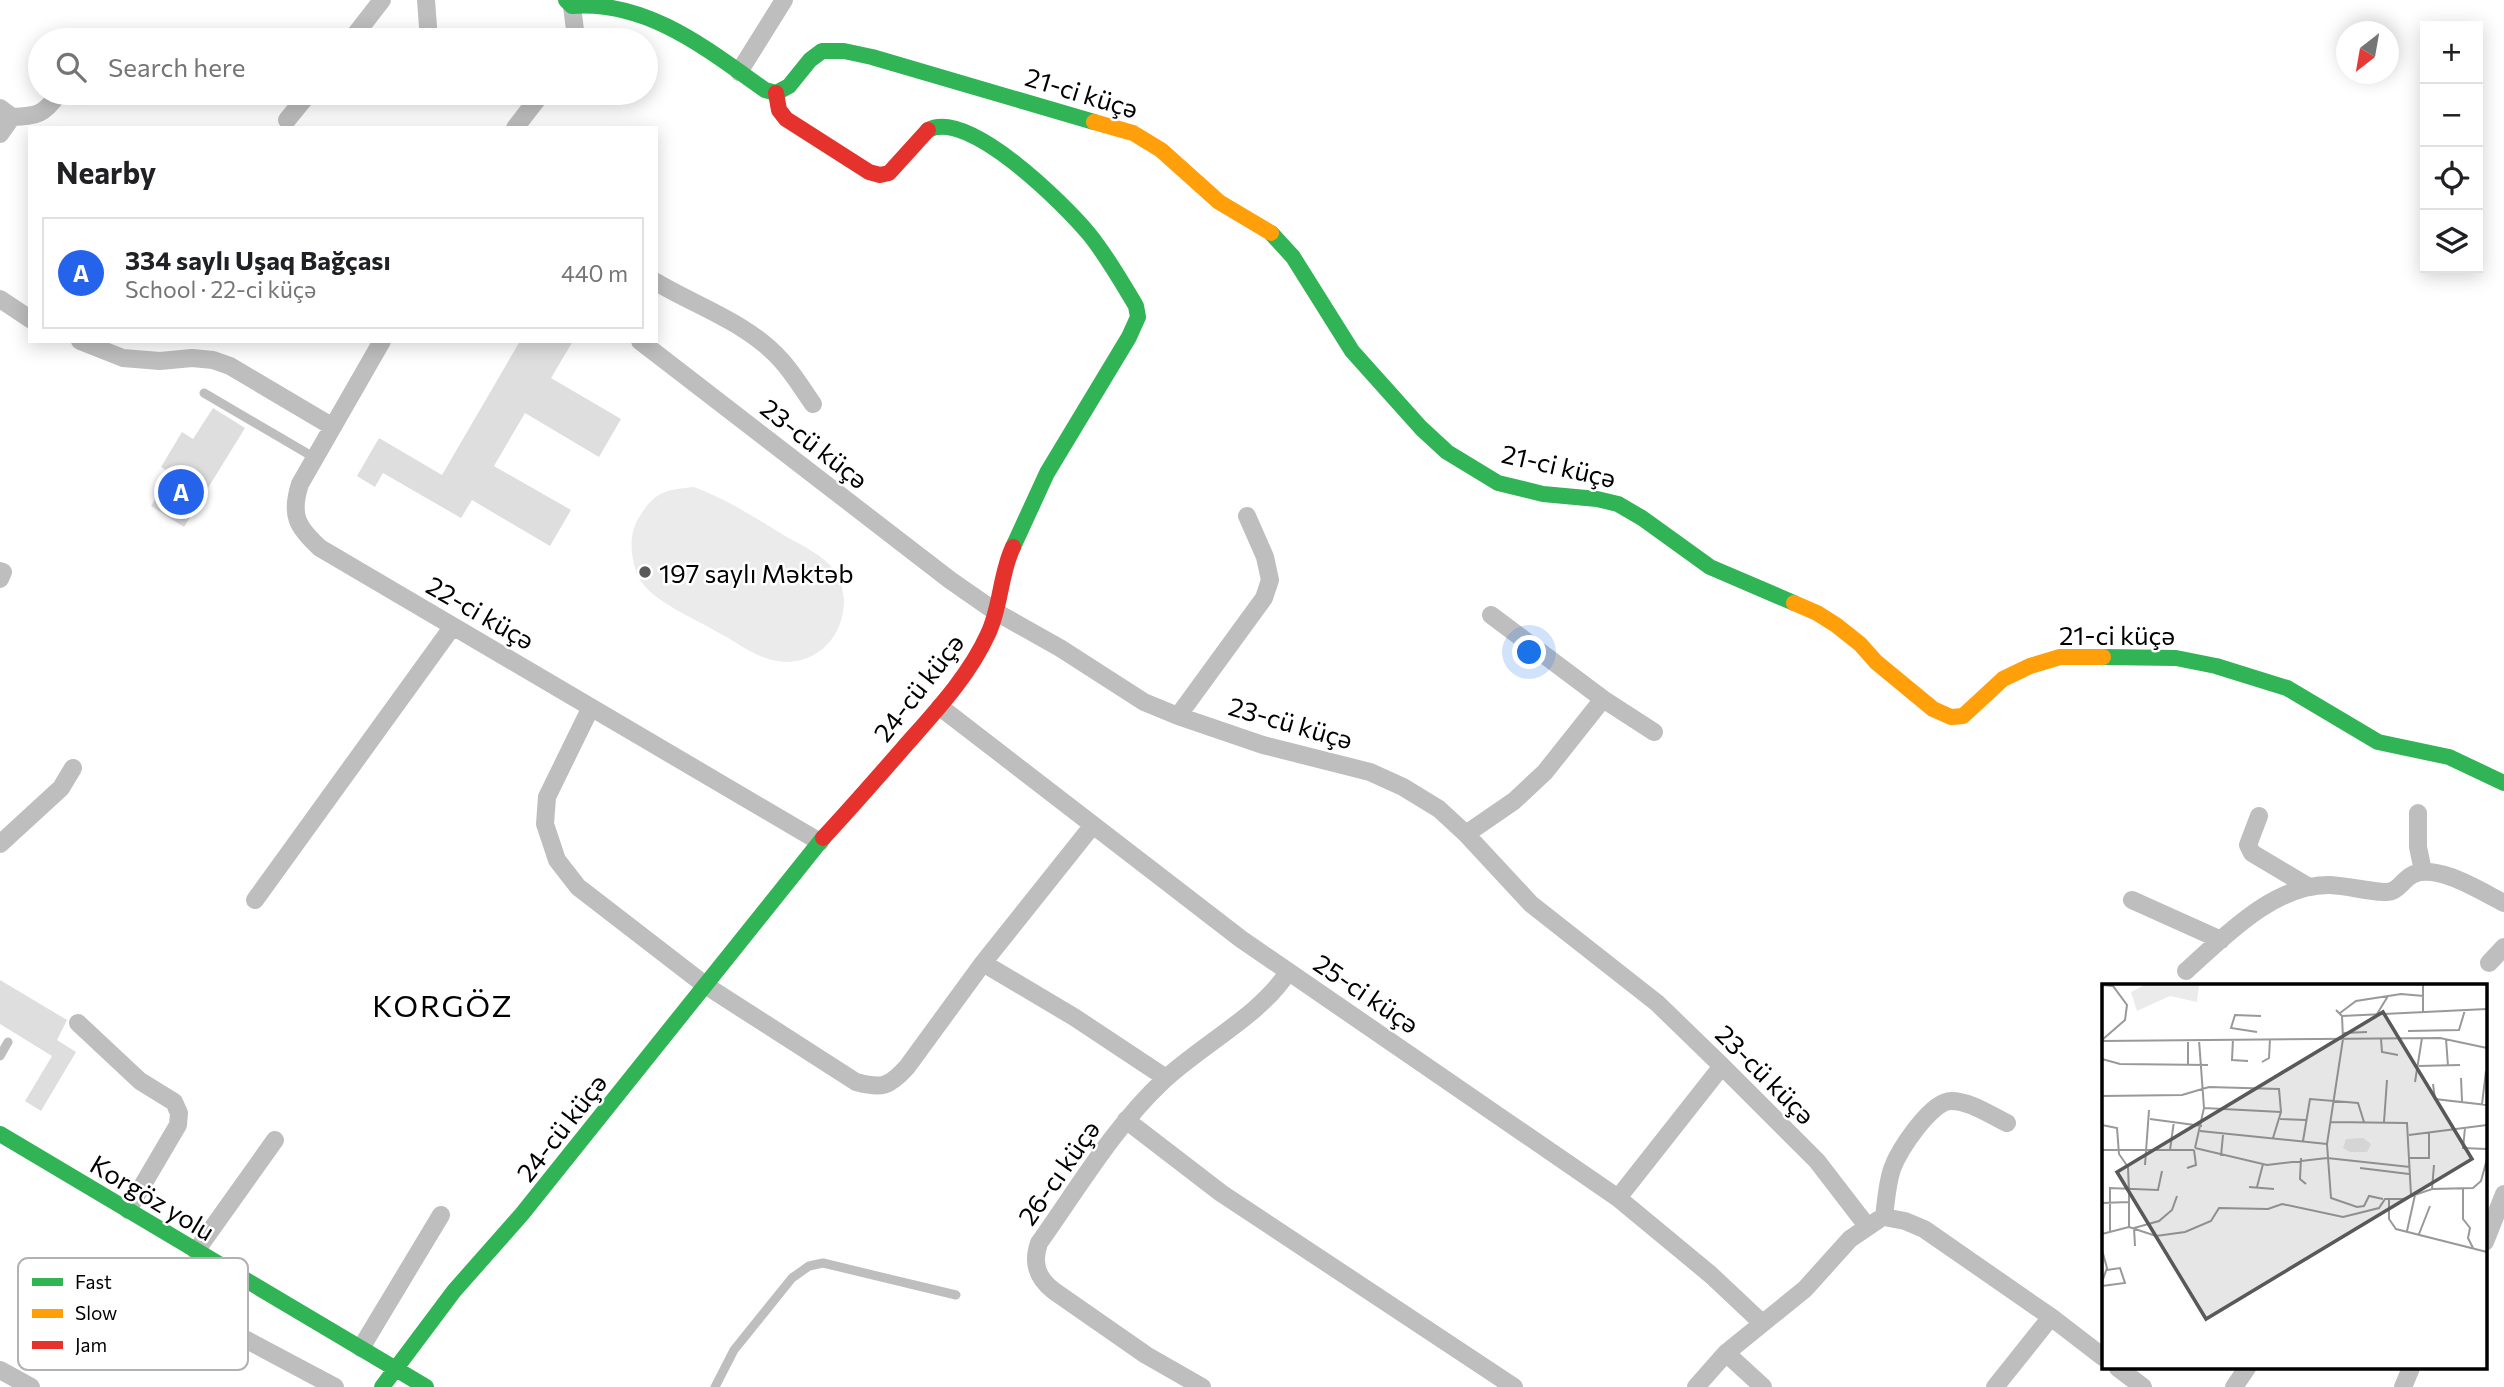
<!DOCTYPE html>
<html lang="en">
<head>
<meta charset="utf-8">
<style>
  body { margin:0; font-family:Commissioner,sans-serif; background:#f6f6f6; color:#202124 }
  .controls { position:absolute; right:21px; top:21px; display:grid; overflow:hidden; border-radius:0px; box-shadow:0 4px 18px #0003 }
  .controls button { width:63px; height:63px; display:grid; place-items:center; padding:0; border:0; border-bottom:2px solid #e0e0e0; background:#fff; color:#202124; font:35px sans-serif }
  .compass { position:absolute; left:2336px; top:21px; width:63px; height:63px; border-radius:50%; background:#fff; box-shadow:0 4px 18px #0003; rotate:211deg }
  .you { position:absolute; left:1530px; top:653px; width:24px; height:24px; margin:-18px; border:5px solid #fff; border-radius:50%; background:#1a73e8; box-shadow:0 0 0 10px #1a73e833 }
  .badge { display:grid; place-items:center; width:46px; height:46px; border-radius:50%; background:#2563eb; color:#fff; font-size:23px; font-weight:700 }
  .pin { position:absolute; translate:-50% -50%; border:4px solid #fff; box-shadow:0 2px 7px #0006 }
  .list { margin:0; padding:0; list-style:none }
  h2 { display:flex; justify-content:space-between; align-items:center; height:91px; margin:0; padding:0 28px; font-size:30px }
  h2 small { font-size:23px; font-weight:400; color:#757577 }
  .list li { display:grid; grid-template-columns:46px 1fr auto; gap:21px; align-items:center; box-sizing:border-box; height:112px; margin:0 14px 14px; padding:0 14px; border:2px solid #e0e0e0; border-radius:0px }
  .list b { display:block; font-size:26px; white-space:nowrap }
  .list p { margin:0; font-size:23px; white-space:nowrap; color:#757577 }
  .list em { font-size:23px; font-style:normal; color:#757577 }
  .icon { flex:none; width:38px; height:38px; fill:none; stroke:currentColor; stroke-width:2; stroke-linecap:round; stroke-linejoin:round }
  .map { position:relative; flex:none; width:2504px; height:1387px; overflow:hidden }
  .search { position:absolute; background:#fff; box-shadow:0 4px 18px #0003; left:28px; top:28px; width:630px; height:77px; display:flex; align-items:center; gap:18px; box-sizing:border-box; padding:0 24px; border-radius:38px; color:#757577; font-size:26px }
  .panel { position:absolute; background:#fff; box-shadow:0 4px 18px #0003; left:28px; top:126px; width:630px; height:217px; border-radius:0px }
  .map>svg:first-child { display:block }
  .green { fill:#ebebeb }
  .building { fill:#dedede }
  .lines { fill:none; stroke-linecap:round; stroke-linejoin:round }
  .lane { stroke:#bebebe; stroke-width:9 }
  .street { stroke:#bebebe; stroke-width:18 }
  .fast { stroke:#30b455; stroke-width:16 }
  .slow { stroke:#ff9f0a; stroke-width:16 }
  .jam { stroke:#e5322d; stroke-width:16 }
  .poi-dot { fill:#595959; stroke:#fff; stroke-width:2.5 }
  .labels { text-anchor:middle; dominant-baseline:central; stroke-width:5; stroke-linejoin:round; paint-order:stroke }
  .street-label { font-size:26px; fill:#000; stroke:#fff }
  .poi-label { font-size:26px; fill:#000; stroke:#fff; text-anchor:start }
  .quarter-label { font-size:30px; letter-spacing:2px; fill:#000; stroke:#fff }
  .inset-road { fill:none; stroke:#999; stroke-width:2 }
  .view { fill:#595959; fill-opacity:0.15; stroke:#595959; stroke-width:3.5 }
  .inset-edge { fill:none; stroke:#000; stroke-width:3.5 }
  .key { fill:#fff; stroke:#b2b2b2; stroke-width:2 }
  .key-label { font-size:19px; fill:#000 }
</style>
</head>
<body>
<div class="map">
<svg width="2504" height="1387" viewBox="0 0 2504 1387">
  <rect width="100%" height="100%" fill="#fff"/>
  <!-- green -->
  <path class="green" d="M694,487C727,499 757,519 787,537C803,546 823,555 835,571C841,579 843,591 844,600C844,646 803,675 760,656C746,650 733,640 719,633C698,620 658,604 643,584C631,567 627,538 638,519C654,492 664,490 694,487Z"/>
  <!-- building -->
  <path class="building" d="M520,341H573L551,378L621,419L599,457L525,413L494,466L571,510L550,546L472,500L461,518L383,473L375,487L357,476L379,438L442,475Z
    M213,408L245,428L184,527L151,506L171,473L161,467L182,432L193,439Z
    M0,980L67,1020L57,1040L76,1052L41,1111L25,1101L52,1056L0,1024Z"/>
  <g class="lines">
    <!-- lane -->
    <path class="lane" d="M204,393L315,458
      M0,1056L8,1042
      M715,1387L734,1350L792,1278L809,1266L823,1263L956,1295"/>
    <!-- street -->
    <path class="street" d="M426,0L429,40
      M351,40L382,0
      M571,40L575,30L572,6
      M739,72L784,0
      M0,108L12,117L0,134
      M12,117C37,116 44,115 59,93
      M287,120L309,93
      M515,128L542,93
      M656,282C698,307 748,323 781,360C793,373 803,390 813,404
      M0,299L30,319
      M80,341L123,358L160,361L192,358L213,360L230,366L333,427
      M382,341L300,484C290,515 297,527 320,548L820,842
      M640,341L950,580L996,612L1060,648L1144,702L1178,716L1263,745L1370,772L1403,787L1439,809L1466,834L1531,904L1657,1003L1722,1066L1817,1161L1867,1226
      M0,571L3,572L0,579
      M1491,615L1603,699L1654,732
      M591,707L547,797L545,824L557,860L578,887L705,985L856,1082C882,1089 889,1087 907,1067L983,963L1093,825
      M940,707L1241,939L1618,1198L1711,1275L1762,1323
      M1178,716L1264,598L1270,580L1265,557L1247,516
      M2418,813V847L2423,871
      M2259,816L2248,845L2252,853L2309,887
      M1466,834L1514,801L1545,772L1603,699
      M0,844L61,788L73,768
      M255,900L453,626
      M2132,900L2221,940
      M983,963L1074,1017L1166,1078
      M2489,963L2504,947
      M2186,971C2225,936 2274,884 2330,885C2348,886 2366,891 2384,892C2399,893 2402,879 2414,874C2439,864 2482,892 2504,903
      M78,1023L140,1081L174,1102L179,1113L178,1125L128,1210
      M1126,1120L1221,1193L1514,1387
      M1618,1198L1722,1066
      M1884,1217L1905,1221L1924,1229L2051,1317L2103,1357
      M1884,1217C1886,1201 1887,1184 1892,1169C1899,1150 1931,1101 1951,1101C1970,1101 1990,1115 2007,1123
      M2485,1242L2504,1194
      M196,1251L275,1140
      M198,1314L335,1387
      M361,1348L441,1215
      M1726,1353L1763,1387
      M2118,1368L2143,1387
      M0,1370L31,1387
      M1202,1387L1146,1355L1054,1291C1037,1278 1032,1263 1039,1243C1078,1188 1114,1127 1163,1081C1201,1045 1261,1015 1288,972
      M1696,1387L1726,1353L1805,1289L1850,1239L1878,1220
      M1995,1387L2051,1317
      M2234,1387L2247,1368
      M2403,1387L2411,1368"/>
    <!-- fast -->
    <path class="fast" d="M566,0L572,6C647,0 707,49 765,90L776,93L789,86L810,60L822,51H844L872,57L1094,122
      M928,130C968,108 1064,204 1089,234C1107,256 1121,281 1136,306L1138,317L1129,337L1047,473L1013,547
      M1271,233L1293,257L1352,351L1421,428L1447,452L1498,483L1543,494L1597,499L1618,504L1642,518L1710,567L1794,603
      M2103,657L2176,658L2216,666L2287,688L2378,742L2449,757L2504,783
      M0,1134L426,1387
      M382,1387L454,1291L522,1214L823,838"/>
    <!-- slow -->
    <path class="slow" d="M1094,122L1133,133L1161,150L1219,202L1271,233
      M1794,603L1817,613L1836,625L1860,644L1876,662L1933,709L1951,717L1963,716L2003,679L2030,666L2060,657H2103"/>
    <!-- jam -->
    <path class="jam" d="M776,93L779,110L786,119L869,172L880,175L889,173L928,130
      M823,838C851,808 878,777 905,746C935,712 969,676 988,634C1001,607 1000,574 1013,547"/>
  </g>
  <!-- markers -->
  <circle class="poi-dot" cx="645" cy="572" r="7"/>
  <g class="labels">
    <!-- street labels -->
    <g class="street-label">
      <text transform="translate(1082 92) rotate(17)">21-ci küçə</text>
      <text transform="translate(815 443) rotate(38)">23-cü küçə</text>
      <text transform="translate(1559 465) rotate(13)">21-ci küçə</text>
      <text transform="translate(481 612) rotate(30)">22-ci küçə</text>
      <text x="2117" y="634">21-ci küçə</text>
      <text transform="translate(918 687) rotate(-52)">24-cü küçə</text>
      <text transform="translate(1291 722) rotate(16)">23-cü küçə</text>
      <text transform="translate(1367 993) rotate(34)">25-ci küçə</text>
      <text transform="translate(1766 1074) rotate(45)">23-cü küçə</text>
      <text transform="translate(561 1127) rotate(-52)">24-cü küçə</text>
      <text transform="translate(1058 1172) rotate(-55)">26-cı küçə</text>
      <text transform="translate(153 1197) rotate(31)">Korgöz yolu</text>
    </g>
    <!-- poi labels -->
    <g class="poi-label">
      <text x="659" y="572">197 saylı Məktəb</text>
    </g>
    <!-- quarter labels -->
    <g class="quarter-label">
      <text x="443" y="1004">KORGÖZ</text>
    </g>
  </g>
  <!-- overview -->
  <g transform="translate(2102 984)">
    <rect width="385" height="385" fill="#fff"/>
    <path d="M45,0H97L95,18L68,12L35,27L29,8ZM261,154L269,160L265,168H248L241,164L244,155Z" fill="#ebebeb"/>
    <path class="inset-road" d="M321,0V28M0,1L11,2L25,21L23,36L0,56M234,26L240,32L241,55L225,160L229,214L255,223L262,222L267,212L281,215M238,29L254,17L299,10L322,12M275,30L286,12M240,32L385,25M306,47L357,46L363,26M155,48L129,44L133,31L159,32M241,49L265,48M131,55L130,76L146,77M279,55L280,68L296,71M344,55L346,82M0,57L338,54L385,64M0,75L18,80L106,81M160,78L167,74L168,55M86,82V56M317,82L358,81M359,94L360,117M313,98L320,54M331,100L333,115L385,121M0,112L80,111L107,103L177,105L179,128L171,154M380,120L384,87M102,124L179,128M48,135L100,142M178,135L204,136M229,138L305,139L309,211M282,138L285,96M0,141L15,144L17,170L26,183L27,208V243L0,250M363,144L361,164L385,165M98,147L225,160M307,151L385,141M201,157L208,115L256,119L262,138M93,164L165,181L225,174L308,183M93,164L102,124L97,56M0,166H92M68,166L72,137M119,172L121,151M199,174L198,195L204,200M308,174H327V149M43,181L47,126M85,184L94,181L92,166M258,184L307,190M147,203L172,205M155,203L161,180M330,205L332,181M361,205V235L368,244L366,254L371,264M287,215V235L294,245L385,268M0,219L27,218M27,243L54,252L83,248L109,237L117,224L166,225L180,220L241,233L277,224L283,215H301L330,205L371,204L379,197L385,175M305,247L313,211M8,249V204L56,206L60,187M317,250L328,222M33,262L32,244L57,237L70,226L75,212M0,266L5,284L0,298M0,302L23,299L18,284L5,286"/>
    <path class="view" d="M281,28L370,175L104,335L15,188Z"/>
    <rect width="385" height="385" class="inset-edge"/>
  </g>
  <!-- legend -->
  <rect x="18" y="1258" width="230" height="112" rx="10" class="key"/>
  <rect x="32" y="1278" width="31" height="8" fill="#30b455"/>
  <rect x="32" y="1309" width="31" height="9" fill="#ff9f0a"/>
  <rect x="32" y="1341" width="31" height="8" fill="#e5322d"/>
  <g class="key-label">
    <text x="75" y="1289">Fast</text>
    <text x="75" y="1320">Slow</text>
    <text x="75" y="1352">Jam</text>
  </g>
</svg>
<div class="controls">
<button>+</button>
<button>−</button>
<button><svg class="icon" aria-label="locate" viewBox="0 0 24 24"><circle cx="12" cy="12" r="6"/><path d="M12 2v4M12 18v4M2 12h4M18 12h4"/></svg></button>
<button><svg class="icon" aria-label="layers" viewBox="0 0 24 24"><path d="M12 4l9 5-9 5-9-5zM3 14l9 5 9-5"/></svg></button>
</div>
<svg class="compass" viewBox="-18 -18 36 36"><path d="M0-13l5 13h-10z" fill="#e53935"/><path d="M0 13l5-13h-10z" fill="#757577"/></svg>
<div class="you"></div>
<div class="pin badge" style="left:181px;top:492px">A</div>
<div class="search"><svg class="icon" aria-label="search" viewBox="0 0 24 24"><circle cx="10" cy="10" r="6"/><path d="M15 15l6 6"/></svg>Search here</div>
<section class="panel">
<h2>Nearby<small></small></h2>
<ul class="list">
<li><span class="badge">A</span><div><b>334 saylı Uşaq Bağçası</b><p>School · 22-ci küçə</p></div><em>440 m</em></li>
</ul>
</section>
</div>
</body>
</html>
